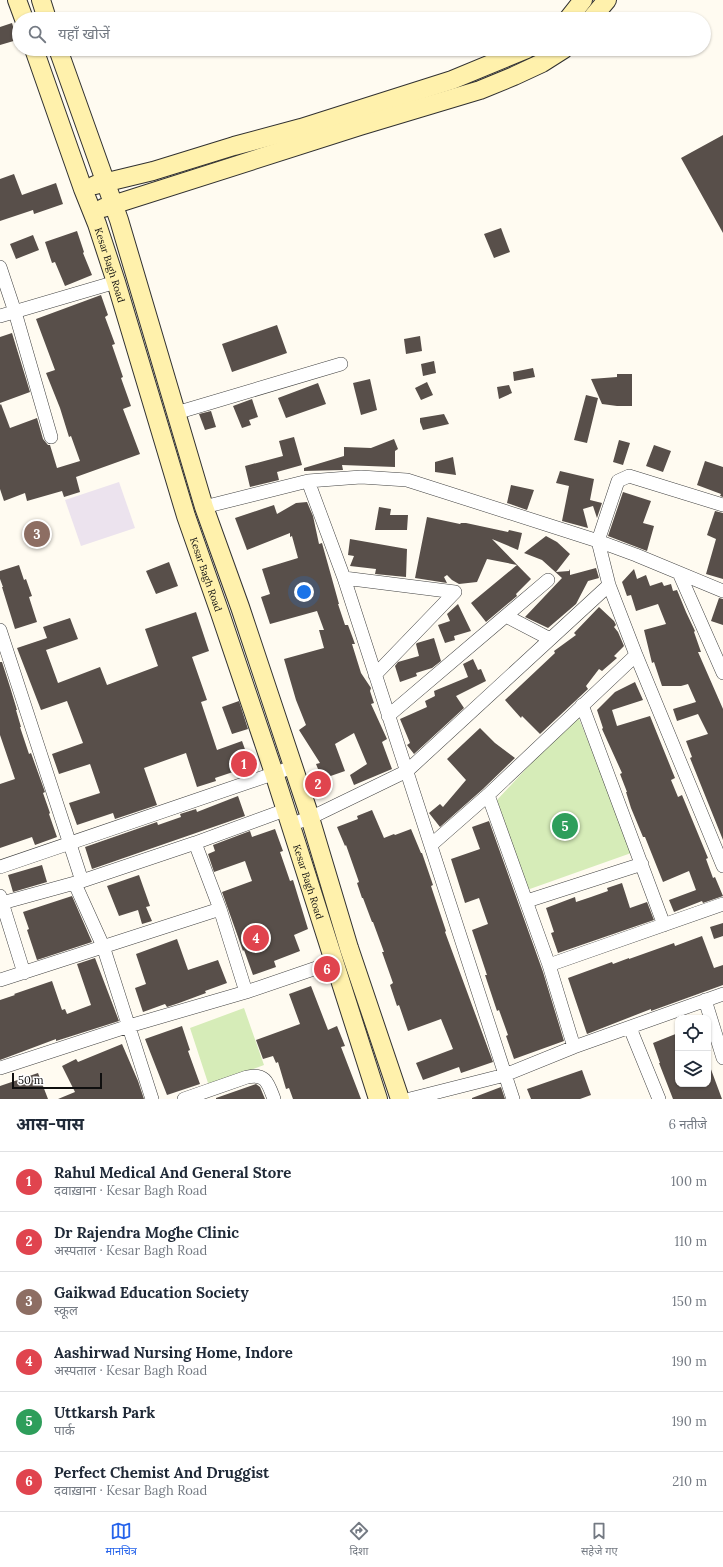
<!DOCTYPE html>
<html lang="hi">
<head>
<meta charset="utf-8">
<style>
  body { margin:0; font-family:Lora,"Noto Sans Devanagari",serif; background:#f2f2f3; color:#1f2937 }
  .controls { position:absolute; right:12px; bottom:12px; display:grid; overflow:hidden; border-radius:8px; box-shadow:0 1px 3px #0004 }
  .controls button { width:36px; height:36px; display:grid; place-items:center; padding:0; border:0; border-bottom:1px solid #e0e1e3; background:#fff; color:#1f2937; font:20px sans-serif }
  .scale { position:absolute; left:12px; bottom:10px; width:90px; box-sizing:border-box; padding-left:4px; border:2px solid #0f0f0f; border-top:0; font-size:11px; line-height:14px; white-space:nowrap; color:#0f0f0f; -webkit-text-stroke:3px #fff; paint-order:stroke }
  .you { position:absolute; left:304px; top:592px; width:14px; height:14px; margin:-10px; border:3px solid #fff; border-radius:50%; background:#1a73e8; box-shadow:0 0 0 6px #1a73e833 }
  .badge { display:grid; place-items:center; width:26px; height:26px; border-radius:50%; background:#2563eb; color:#fff; font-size:13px; font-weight:700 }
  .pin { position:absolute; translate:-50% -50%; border:2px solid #fff; box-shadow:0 1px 4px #0006 }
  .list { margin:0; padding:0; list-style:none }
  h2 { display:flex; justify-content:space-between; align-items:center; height:52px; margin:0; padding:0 16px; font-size:17px }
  h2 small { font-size:13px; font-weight:400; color:#747a83 }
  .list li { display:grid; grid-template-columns:26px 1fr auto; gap:12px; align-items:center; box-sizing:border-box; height:60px; padding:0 16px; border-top:1px solid #e0e1e3 }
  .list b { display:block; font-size:15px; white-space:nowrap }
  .list p { margin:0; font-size:13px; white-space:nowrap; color:#747a83 }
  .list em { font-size:13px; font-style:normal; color:#747a83 }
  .icon { flex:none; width:22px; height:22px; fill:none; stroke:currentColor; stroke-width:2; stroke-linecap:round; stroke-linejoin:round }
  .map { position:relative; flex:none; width:723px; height:1099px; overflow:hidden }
  .search { position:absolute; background:#fff; box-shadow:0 1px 3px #0004; left:12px; right:12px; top:12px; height:44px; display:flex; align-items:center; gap:10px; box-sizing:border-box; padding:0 14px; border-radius:22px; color:#747a83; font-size:15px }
  .sheet { height:412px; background:#fff }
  nav { display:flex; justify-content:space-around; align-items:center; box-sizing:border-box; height:56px; border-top:1px solid #e0e1e3; background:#fff; font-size:11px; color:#747a83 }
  nav a { display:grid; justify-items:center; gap:2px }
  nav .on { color:#2563eb }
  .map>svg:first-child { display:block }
  .industrial { fill:#ece3ee }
  .green { fill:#d6ecb8 }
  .building { fill:#584f4a }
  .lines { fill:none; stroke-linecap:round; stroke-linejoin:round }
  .street-casing { stroke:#424242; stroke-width:14 }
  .secondary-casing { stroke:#313131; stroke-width:20 }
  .street { stroke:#fff; stroke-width:13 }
  .secondary { stroke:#fff1ac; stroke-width:18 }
  .labels { text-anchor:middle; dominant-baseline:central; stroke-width:4; stroke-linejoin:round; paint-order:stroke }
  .street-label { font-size:10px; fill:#0f0f0f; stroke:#fff }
</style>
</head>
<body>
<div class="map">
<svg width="723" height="1099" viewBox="0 0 723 1099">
  <rect width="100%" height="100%" fill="#fffbf1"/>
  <!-- industrial -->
  <path class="industrial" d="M119,482L135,528L81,546L65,500Z"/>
  <!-- green -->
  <path class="green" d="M577,714L634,852L527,890L497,800Z
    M244,1008L264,1065L209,1086L190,1028Z"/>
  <!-- building -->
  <path class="building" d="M12,23L17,40L0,45V27Z
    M723,135V233L681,158Z
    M14,174L22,195L56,183L63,204L34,214L33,210L0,221V179Z
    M501,228L510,252L494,258L484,234Z
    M77,231L84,252L83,253L92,275L65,286L55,262L52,263L45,242Z
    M33,235L39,250L16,259L10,244Z
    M101,295L108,315L105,317L115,344L112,345L123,377L121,378L131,406L123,409L140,454L76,477L80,492L64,497L62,491L27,501L25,493L4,501L0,489V405L1,404L10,428L37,418L43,439L48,445H50L57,468L80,461L71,436L69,437L60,408L46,373L55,370L36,319Z
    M277,325L287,353L232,372L222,344Z
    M12,333L30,392L0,403V337Z
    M420,336L422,351L406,354L404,339Z
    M434,361L436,373L423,376L421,364Z
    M533,368L535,377L514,381L513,372Z
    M617,374H632V406H617L602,404L591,379L617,377Z
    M370,379L377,410L361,415L353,383Z
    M427,382L433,395L421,400L415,388Z
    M318,383L326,404L286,418L278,398Z
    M509,385L512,393L499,399L497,387Z
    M586,395L598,398L587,443L574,440Z
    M252,399L258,417L249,420L251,425L242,428L233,406Z
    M211,411L216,427L205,430L199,414Z
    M444,414L449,424L423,430L420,422V418Z
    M294,437L302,465L277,472L279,480L250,487L245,466L283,456L279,441Z
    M394,439L398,449L395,451V467L342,465L343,470L304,471V468L344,456V447L371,448Z
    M619,440L630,443L623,465L613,462Z
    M654,445L671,451L663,472L646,466Z
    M453,457L456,475L435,472V462Z
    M705,461L723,467V497L720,496L721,494L697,485Z
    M560,471L594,479L590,500L602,503L597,518L593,506L583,509L588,528L562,521L569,486L556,483Z
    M511,485L534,490L527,510L507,503Z
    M623,492L651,501L643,523L654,526L647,551L608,536Z
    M307,502L313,516L319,544L322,543L339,604H338L345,625H348L355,644H352L361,673L371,688L370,691L374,703L371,704L387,739L382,742L392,769L354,785L350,775L367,764L354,733L335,744L345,771L322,779L316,764L320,763L299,730L306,725L296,700L284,659L324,648L319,630H324L317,611L270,624L261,597L270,594L262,569L298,558L292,536L290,537V533L247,550L235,518L274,505L277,514L296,503Z
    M379,507L391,509L390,515H408L407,530H375Z
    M715,511L723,513V579L706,574L716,539L707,535Z
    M427,517L460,524L461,523H466L508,532L509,530L522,533L518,550L492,539L531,579L516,594L517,596L486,622L471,603L517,565L487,559L477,582L459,584L452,580L447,575L444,577L447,583L415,578Z
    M546,536L557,542L570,554L556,572L569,571L570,569V575L596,568L599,578L588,581L576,604L548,628L525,617L562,578L542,560L524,553Z
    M350,539L407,549L406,577L375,574L376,569L350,566L354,556L348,555Z
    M169,562L178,586L156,594L146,571Z
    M19,565L24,580L26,579L32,596L29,597L37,622L15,629L2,587H3L0,579V571Z
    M634,569L637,579L646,575L650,586L662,582L664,586L671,584L673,591L677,590L686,612L695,631L694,632L701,652H698L723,709V840L690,758L692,757L686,741L708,734L698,714L677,721L673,709L696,702L688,684L681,686H662L654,662L652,663L644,630L666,624L658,604L636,611L631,595L627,596L622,582Z
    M719,598L723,599V625L711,621Z
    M458,604L471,631L454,636L455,640L445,643L438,625L450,621L447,614Z
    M599,607L614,621L616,625L614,627L618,632L624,646L614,656L617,658L602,671L599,669L586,686L588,689L540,734L522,716L521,718L505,700L555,653L554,651L576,635L574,633Z
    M196,612L209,651L192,657L207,700L201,702L217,750L242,741L251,766L215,778L216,781L197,787L186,753L144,768L157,805L115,819L113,813L77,825L69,803L100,793L90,764L59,774L52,754L83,743L67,701L41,710L17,648L47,638L43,627L70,618L78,639L46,650L58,683L100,667L107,685L158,666L145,629Z
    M434,638L441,661L432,668L416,673L417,676L400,682L395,666L398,662L419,656L416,644L417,643Z
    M473,659L478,670L481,669L486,681L456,696L464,708L414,754L407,745L410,743L400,719L427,707L425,701L435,696L434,691L468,677L463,664Z
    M0,662H2L10,687L17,710H16L21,727H20L29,754L31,753L45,792L43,793L50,813L49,814L57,837L35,845L32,837L0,848V784L15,779L0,735Z
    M635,682L643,700L612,710L617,726L650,716L675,778L671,780L678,797L682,795L708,858L706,859L713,878L715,877L723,896L703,903L702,901L674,912L669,900L696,890L689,871L663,882L645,837H643L631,808L626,792H627L620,774L622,773L602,729L603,728L597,710L615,692Z
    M239,701L248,729L232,734L222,707Z
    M480,728L495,743L515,758L483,789L440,827L429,813L440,804L443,807L466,780L447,759Z
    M238,796L245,816L92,869L85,847L157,822L158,825L181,817L180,814L196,809L197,812Z
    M372,810L384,838L394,834L395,835L411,829L421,853H422L433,885L431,886L446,931L445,932L493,1062L461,1073L459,1067L423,1080L416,1063L453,1049L441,1019L408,1031L399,1005L397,1006L390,985L393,983L382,952H384L373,922H372L363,898H362L357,883L359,882L346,845L345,846L337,827L358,819L357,816Z
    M489,821L543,972L564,1041L514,1059L506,1036L508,1035L499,1010L497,1011L485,975H487L472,930L488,924L479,898L465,903L451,859L480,849L472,827Z
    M275,829L283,851L280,852L290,881L293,880L308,929L294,935L300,951L274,961L276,967L253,975L244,950L243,951L222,892L252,881L245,861L214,872L208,854L215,851L213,845L250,831L252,837Z
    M42,865L47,882L13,892L8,875Z
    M139,875L150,906L146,907L152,921L142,924L138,910L119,916L107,886Z
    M622,883L630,908L647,902L654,920L558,953L551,933L554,932L546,908L575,897L576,902L591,897L608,891L607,888Z
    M72,896L92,942L37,960L27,930L29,929L23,912Z
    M723,923V936L714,939L710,927Z
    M702,936L714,968L723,965V985L651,1011V1009L587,1034L568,978L612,962L613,964L629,958V959L674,943L675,946Z
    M177,939L188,970L218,960L227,983L205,991L206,993L179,1003L167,1007L165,1004L143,1012L135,988L146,984L136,954Z
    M95,958L119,1021L56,1041V1039L0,1060V1000L15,995L14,994L52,981L62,1010L65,1009L67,1014L91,1005L77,964Z
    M311,986L328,1030L337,1026L345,1046L341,1047L361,1099H293L289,1088L286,1089L278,1062L276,1063L273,1056L263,1059L256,1040L300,1024L289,994Z
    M182,1026L190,1050L188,1051L200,1084L167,1095L145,1039Z
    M678,1033V1084H708V1064H709L722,1099H673L659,1063H660L653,1043Z
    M122,1044L138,1081L144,1099H58L75,1092L62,1066L76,1059L78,1062Z
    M582,1070L591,1095L580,1099H531L527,1089Z
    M38,1073L48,1099H0V1086Z
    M256,1084L260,1087L265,1099H216V1098Z
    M501,1087L505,1099H472V1098Z"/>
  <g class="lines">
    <defs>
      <path id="street" d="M0,267L15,312L51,437
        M0,316L116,282
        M176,413L341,364
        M308,481L344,578L513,1099
        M723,505L629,476L618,481L598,541L609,585L636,655L723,866
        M204,507L308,481L361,477L407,480L598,541L636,555L723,591
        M679,573L723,673
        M344,578L455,592L375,675
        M506,616L550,639
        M0,630L82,881
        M582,705L664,925
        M388,716L548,580
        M488,795L549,965L574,1047
        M289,825L310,818L407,771L609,585
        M195,843L220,909L246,992
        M431,845L488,795L636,655
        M0,867L293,767
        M75,884L103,946L152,1099
        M0,896L24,973
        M527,901L642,864
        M2,903L82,881L195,843L285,810
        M549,965L723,904
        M0,980L220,909
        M705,1000L723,1058
        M630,1028L659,1099
        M0,1068L129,1026L246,992L334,962
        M184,1099L247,1077C266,1073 268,1083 274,1099
        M410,1099L505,1075L574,1047L723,994"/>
      <g id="secondary">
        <path d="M17,0L24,19"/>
        <path d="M41,0L47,19"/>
        <path d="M568,19L583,0"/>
        <path d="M591,19L607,0"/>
        <path id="s1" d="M34,49L83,189L97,224L116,282L186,516L220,613L274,773L378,1099"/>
        <path d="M58,49L119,220L204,507L240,607L308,811L349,948L400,1099"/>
        <path d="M95,185L153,171L234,146L301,128L452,80L527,49"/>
        <path d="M103,208L360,126L480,90L514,76L542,63L564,49"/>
      </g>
    </defs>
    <!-- street casing -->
    <use href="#street" class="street-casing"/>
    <!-- secondary casing -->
    <use href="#secondary" class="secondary-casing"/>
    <!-- street -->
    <use href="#street" class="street"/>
    <!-- secondary -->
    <use href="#secondary" class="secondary"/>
  </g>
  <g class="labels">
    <!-- street labels -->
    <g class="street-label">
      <text stroke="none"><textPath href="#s1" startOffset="229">Kesar Bagh Road</textPath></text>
      <text stroke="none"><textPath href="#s1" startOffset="553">Kesar Bagh Road</textPath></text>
      <text stroke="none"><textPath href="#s1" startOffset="877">Kesar Bagh Road</textPath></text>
    </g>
  </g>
</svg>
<div class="controls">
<button><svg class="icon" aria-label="locate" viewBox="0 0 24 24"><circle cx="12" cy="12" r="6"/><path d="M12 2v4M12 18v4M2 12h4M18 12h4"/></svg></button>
<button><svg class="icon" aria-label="layers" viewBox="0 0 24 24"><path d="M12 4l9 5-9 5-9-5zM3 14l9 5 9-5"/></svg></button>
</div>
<div class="scale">50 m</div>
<div class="you"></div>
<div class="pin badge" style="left:244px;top:764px;background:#e0444e">1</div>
<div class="pin badge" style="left:318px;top:784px;background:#e0444e">2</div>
<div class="pin badge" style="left:37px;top:534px;background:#8d6e63">3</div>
<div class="pin badge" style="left:256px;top:938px;background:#e0444e">4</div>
<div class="pin badge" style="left:565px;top:826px;background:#2e9e5b">5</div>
<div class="pin badge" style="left:327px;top:969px;background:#e0444e">6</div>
<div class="search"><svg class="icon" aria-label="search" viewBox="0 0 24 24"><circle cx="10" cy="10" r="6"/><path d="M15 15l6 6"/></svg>यहाँ खोजें</div>
</div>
<section class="sheet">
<h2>आस-पास<small>6 नतीजे</small></h2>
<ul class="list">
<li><span class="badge" style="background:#e0444e">1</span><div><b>Rahul Medical And General Store</b><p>दवाख़ाना · Kesar Bagh Road</p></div><em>100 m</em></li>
<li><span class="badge" style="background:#e0444e">2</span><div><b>Dr Rajendra Moghe Clinic</b><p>अस्पताल · Kesar Bagh Road</p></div><em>110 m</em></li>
<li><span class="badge" style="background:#8d6e63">3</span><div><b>Gaikwad Education Society</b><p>स्कूल</p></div><em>150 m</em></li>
<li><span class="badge" style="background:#e0444e">4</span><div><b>Aashirwad Nursing Home, Indore</b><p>अस्पताल · Kesar Bagh Road</p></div><em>190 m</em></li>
<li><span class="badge" style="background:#2e9e5b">5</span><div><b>Uttkarsh Park</b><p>पार्क</p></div><em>190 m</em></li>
<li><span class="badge" style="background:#e0444e">6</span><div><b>Perfect Chemist And Druggist</b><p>दवाख़ाना · Kesar Bagh Road</p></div><em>210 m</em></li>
</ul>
</section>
<nav>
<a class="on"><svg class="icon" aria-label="map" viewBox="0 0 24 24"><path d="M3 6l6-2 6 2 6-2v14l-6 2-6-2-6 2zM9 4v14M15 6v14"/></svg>मानचित्र</a>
<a><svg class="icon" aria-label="directions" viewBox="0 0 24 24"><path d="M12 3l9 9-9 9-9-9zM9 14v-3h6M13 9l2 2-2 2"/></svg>दिशा</a>
<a><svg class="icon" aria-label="saved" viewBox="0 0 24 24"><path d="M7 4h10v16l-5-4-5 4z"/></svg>सहेजे गए</a>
</nav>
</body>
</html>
